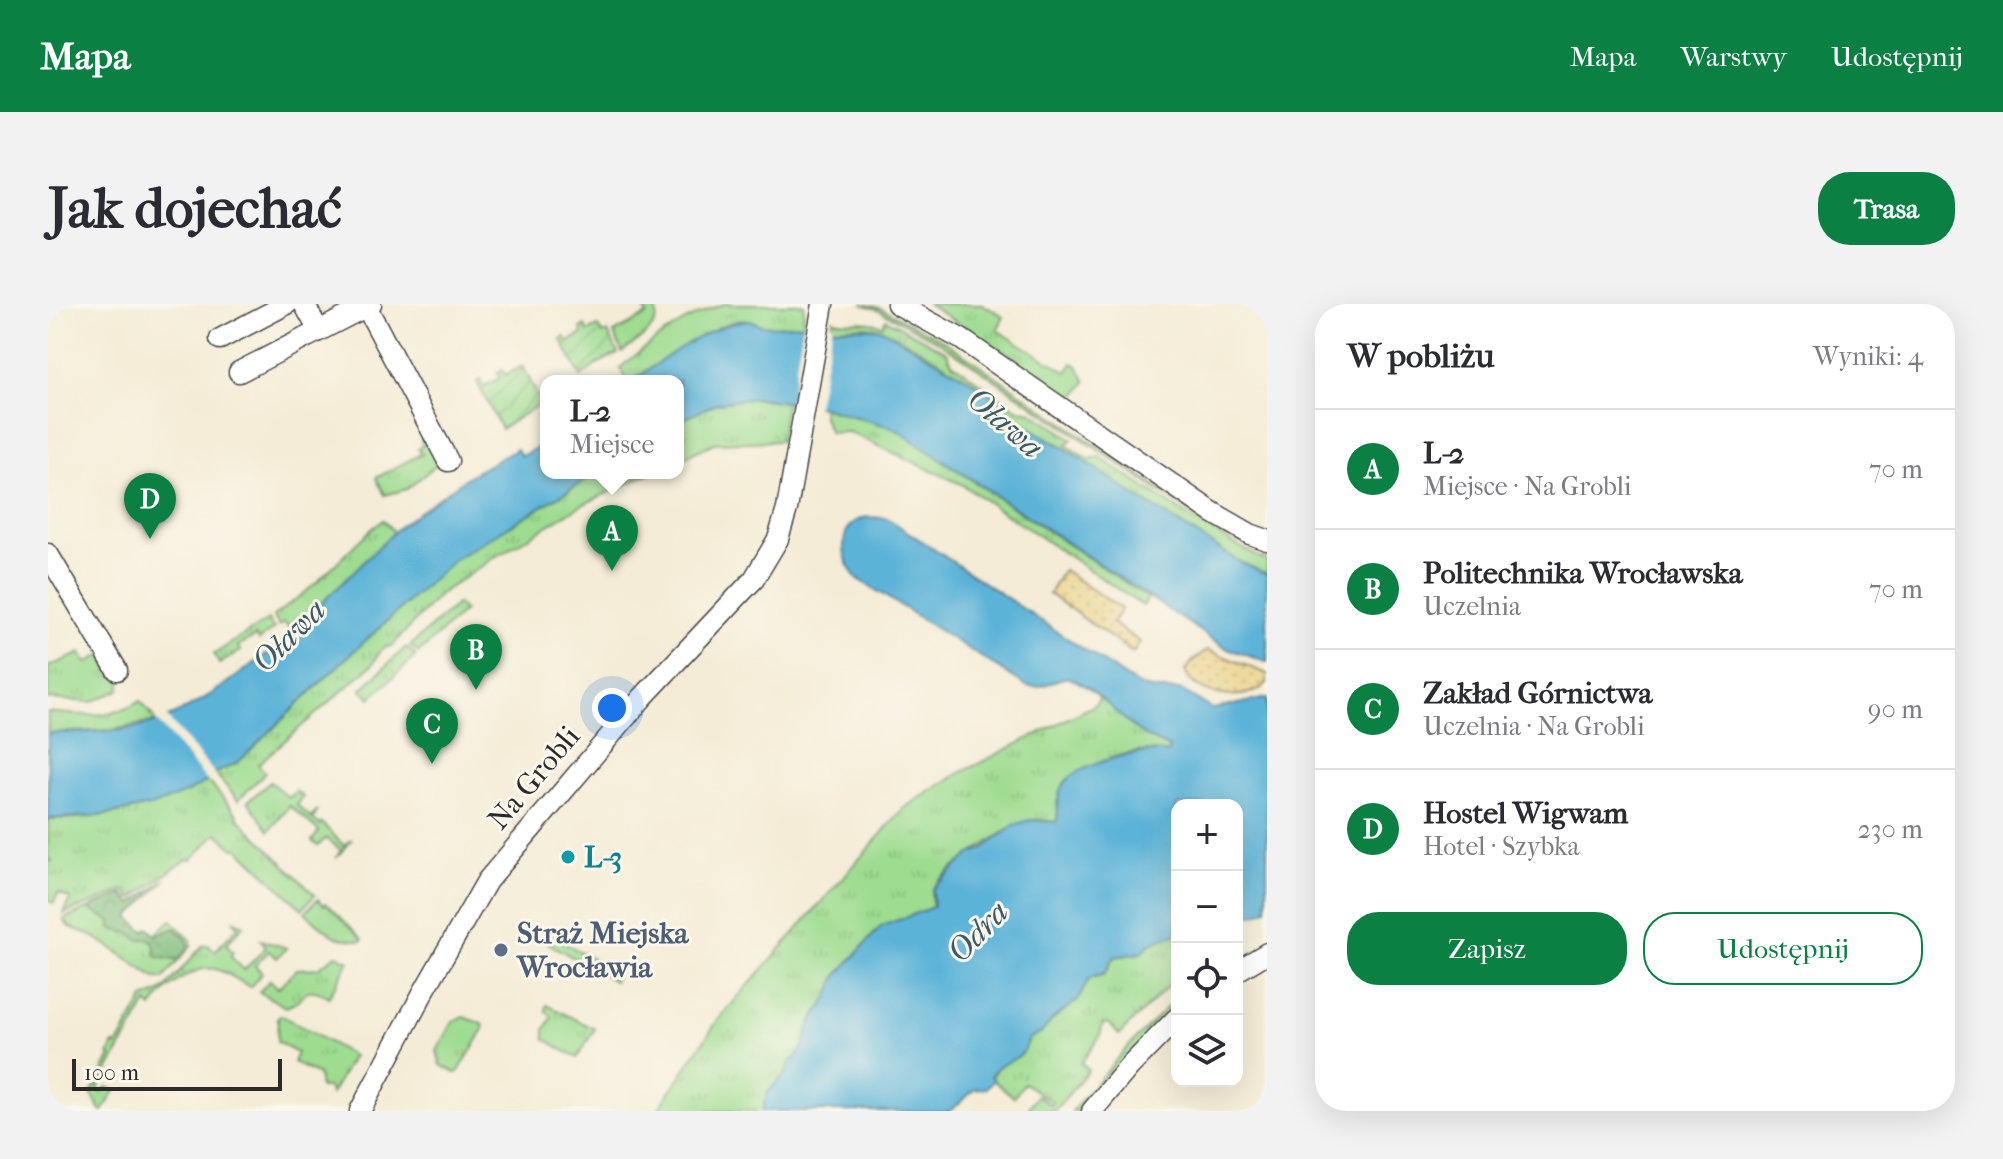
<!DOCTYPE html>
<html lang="pl">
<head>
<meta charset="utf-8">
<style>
  body { margin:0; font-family:"IM FELL French Canon",serif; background:#f2f2f3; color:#2b2b33 }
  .controls { position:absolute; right:24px; bottom:24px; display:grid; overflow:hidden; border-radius:16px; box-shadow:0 8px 32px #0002 }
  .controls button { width:72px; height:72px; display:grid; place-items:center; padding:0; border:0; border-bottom:2px solid #e1e1e2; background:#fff; color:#2b2b33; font:40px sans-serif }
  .scale { position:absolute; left:24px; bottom:20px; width:210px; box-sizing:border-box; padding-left:8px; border:4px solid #2b2b2b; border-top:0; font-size:22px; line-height:28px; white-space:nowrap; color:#2b2b2b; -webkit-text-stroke:6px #fbf7ec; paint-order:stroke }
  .you { position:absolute; left:564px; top:404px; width:28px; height:28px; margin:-20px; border:6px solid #fff; border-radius:50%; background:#1a73e8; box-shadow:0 0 0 12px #1a73e833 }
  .badge { display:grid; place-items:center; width:52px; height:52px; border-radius:50%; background:#0b8043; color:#fff; font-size:26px; font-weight:700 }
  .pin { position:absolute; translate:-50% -66px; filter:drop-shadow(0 2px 4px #0008) }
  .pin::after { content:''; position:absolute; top:42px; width:28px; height:24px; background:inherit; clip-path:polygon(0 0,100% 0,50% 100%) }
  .popup { position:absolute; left:492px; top:71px; width:144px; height:104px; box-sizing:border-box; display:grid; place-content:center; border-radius:16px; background:#fff; filter:drop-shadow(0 2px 6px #0005); font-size:26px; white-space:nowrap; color:#7c7c81 }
  .popup b { font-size:30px; color:#2b2b33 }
  .popup::after { content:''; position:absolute; left:50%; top:100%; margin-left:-16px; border:16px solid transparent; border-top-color:#fff }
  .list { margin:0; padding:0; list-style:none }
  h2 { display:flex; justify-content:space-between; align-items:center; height:104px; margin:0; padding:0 32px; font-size:34px }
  h2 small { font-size:26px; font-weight:400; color:#7c7c81 }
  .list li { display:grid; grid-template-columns:52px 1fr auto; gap:24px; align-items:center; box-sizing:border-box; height:120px; padding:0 32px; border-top:2px solid #e1e1e2 }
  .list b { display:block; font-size:30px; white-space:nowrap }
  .list p { margin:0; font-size:26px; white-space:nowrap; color:#7c7c81 }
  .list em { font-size:26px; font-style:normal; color:#7c7c81 }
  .actions { display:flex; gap:16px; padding:24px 32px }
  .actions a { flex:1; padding:18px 0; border:2px solid #0b8043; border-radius:32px; text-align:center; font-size:28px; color:#0b8043 }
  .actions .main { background:#0b8043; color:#fff }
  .icon { flex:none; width:44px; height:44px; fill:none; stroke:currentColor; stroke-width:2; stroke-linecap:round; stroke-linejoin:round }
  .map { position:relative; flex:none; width:1219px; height:807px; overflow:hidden; border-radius:32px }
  header { display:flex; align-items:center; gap:48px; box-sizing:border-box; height:112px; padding:0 40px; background:#0b8043; color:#fff }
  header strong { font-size:38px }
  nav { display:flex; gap:44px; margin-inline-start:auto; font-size:28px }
  .intro { display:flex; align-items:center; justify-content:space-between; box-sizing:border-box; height:192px; padding:0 48px }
  h1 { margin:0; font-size:56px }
  .button { padding:20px 36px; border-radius:32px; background:#0b8043; color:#fff; font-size:28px; font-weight:700 }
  main { display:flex; gap:48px; padding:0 48px }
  aside { flex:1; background:#fff; border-radius:32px; box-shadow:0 8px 32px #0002 }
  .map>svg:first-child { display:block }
  .grass { fill:url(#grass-tufts); stroke:#64845e; stroke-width:2 }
  .forest { fill:url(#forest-crowns); stroke:#547452; stroke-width:2 }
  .sand { fill:url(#sand-dots); stroke:#8c8264; stroke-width:2 }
  .garden { fill:url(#garden-furrows); stroke:#64845e; stroke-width:2 }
  .water { fill:#5bb3d8; stroke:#436f82; stroke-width:2 }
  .pier { fill:#f4ecd6 }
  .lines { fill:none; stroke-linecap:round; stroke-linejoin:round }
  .minor-casing { stroke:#494845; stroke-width:23 }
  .minor { stroke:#fff; stroke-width:20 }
  .culture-dot { fill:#0f9aa8; stroke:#fbf7ec; stroke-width:3 }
  .service-dot { fill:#5c6f8a; stroke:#fbf7ec; stroke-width:3 }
  .labels { text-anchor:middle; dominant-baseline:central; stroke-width:6; stroke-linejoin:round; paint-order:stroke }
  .street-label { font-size:30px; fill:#2b2b2b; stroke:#fbf7ec }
  .culture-label { font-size:30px; font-weight:bold; fill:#0d838f; stroke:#fbf7ec; text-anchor:start }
  .service-label { font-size:30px; font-weight:bold; fill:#4e5e75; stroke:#fbf7ec; text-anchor:start }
  .water-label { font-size:32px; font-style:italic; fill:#3c5b68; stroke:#fbf7ec }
</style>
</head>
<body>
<header>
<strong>Mapa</strong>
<nav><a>Mapa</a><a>Warstwy</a><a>Udostępnij</a></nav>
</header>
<div class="intro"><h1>Jak dojechać</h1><a class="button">Trasa</a></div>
<main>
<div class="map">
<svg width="1219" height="807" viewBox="0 0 1219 807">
  <defs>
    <pattern id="grass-tufts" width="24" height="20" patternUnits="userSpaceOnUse" patternTransform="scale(2)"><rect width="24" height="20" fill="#9edc90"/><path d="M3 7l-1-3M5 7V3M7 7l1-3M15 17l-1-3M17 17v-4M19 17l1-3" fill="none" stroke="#88bd7c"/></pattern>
    <pattern id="forest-crowns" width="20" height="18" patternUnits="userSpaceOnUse" patternTransform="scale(2)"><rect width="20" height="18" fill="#7ebc7a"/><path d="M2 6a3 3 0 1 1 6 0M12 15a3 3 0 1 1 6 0" fill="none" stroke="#679964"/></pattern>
    <pattern id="sand-dots" width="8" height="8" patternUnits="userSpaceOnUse" patternTransform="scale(2)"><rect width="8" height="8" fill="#eeda9e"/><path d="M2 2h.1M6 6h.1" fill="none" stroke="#cb8" stroke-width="1.8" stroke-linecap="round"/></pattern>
    <pattern id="garden-furrows" width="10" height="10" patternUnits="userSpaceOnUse" patternTransform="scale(2)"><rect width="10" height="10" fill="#9edc90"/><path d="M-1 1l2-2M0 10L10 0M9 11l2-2" fill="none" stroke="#88bd7c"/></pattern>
  </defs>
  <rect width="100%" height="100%" fill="#fbf7ec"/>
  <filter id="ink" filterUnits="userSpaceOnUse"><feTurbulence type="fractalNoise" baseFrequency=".0125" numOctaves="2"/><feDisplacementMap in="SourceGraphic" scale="16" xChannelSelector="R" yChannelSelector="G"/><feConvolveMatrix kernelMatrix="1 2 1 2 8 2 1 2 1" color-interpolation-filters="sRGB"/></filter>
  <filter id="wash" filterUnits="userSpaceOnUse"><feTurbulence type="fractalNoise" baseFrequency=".006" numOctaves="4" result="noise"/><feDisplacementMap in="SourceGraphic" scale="32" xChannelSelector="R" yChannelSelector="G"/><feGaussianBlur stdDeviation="1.8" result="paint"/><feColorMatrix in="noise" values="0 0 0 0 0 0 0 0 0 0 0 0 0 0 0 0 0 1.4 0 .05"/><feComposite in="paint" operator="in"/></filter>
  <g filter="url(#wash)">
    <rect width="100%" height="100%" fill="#f4ecd6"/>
    <!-- grass -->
    <path class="grass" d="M594,0H606C618,22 590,36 574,48L566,29L599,11Z
      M676,0H756L755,20C745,20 734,24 724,23C715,23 708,17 700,16C675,12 606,62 584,77H579L572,64C604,37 636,13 676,0Z
      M814,0L833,4L895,36L1174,227L1219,246V251L1173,229L893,39L831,6Z
      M880,0H934L956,13L949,26L1019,68L1025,59L1030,62L1038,78L1028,91H1016L966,54Z
      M785,15C803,22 813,12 834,22L838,15L899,48L904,59L969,105L984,108L1024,135L1018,141L1042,156L1051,153C1106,189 1159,228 1219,257V270L1194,259L1089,193L1008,138L978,122L958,108L940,88L877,48L836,26L819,22L784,24Z
      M709,94L738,98L732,137L666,139L630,156V118L668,99Z
      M774,103L846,124L1100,294L1095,302L913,180L801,128L782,129L775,113Z
      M378,133L390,156L388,161L359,185L337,191L328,174L373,150L370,144L375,141L373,136Z
      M549,169H602L534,201L446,254L392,290L345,341L334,345L324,361L210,460L217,469L190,496L167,469L189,459L293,359L407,255Z
      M335,216L346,228L288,288L245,327L236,318L231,322L225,312C237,303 249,295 261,285C287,263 307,237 335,216Z
      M409,300L416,307L371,349L362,342Z
      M220,316L226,325L211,336L208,332L190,342L193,347L171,360L166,350Z
      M358,343L368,352L323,394L313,386Z
      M33,349L39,359L53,351L62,367L73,378L71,386L43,398L0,395V363Z
      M1051,394L1063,402L1091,428L1120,443L1122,447L1118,449C1098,443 1057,452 1040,466C1029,474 1019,487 1009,497L1010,511L1008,518C999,517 992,514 983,516C964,519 895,568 885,584C881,590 884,597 885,603L834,622L826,630L789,672L781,692L763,718L755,743L747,755L742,757L740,767L719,789L714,807H609L670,716L856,504L910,470L1047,401Z
      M92,397L109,417L64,426L0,429V408C30,411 66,416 92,397Z
      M160,477L190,511L189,513L267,591L254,605L189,543L186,544L169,529L143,556L140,554L84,595L77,586L16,610L23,595L10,589L6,599L0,596V557H4L0,553V515C58,515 109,505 160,477Z
      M222,478L241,494L248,487L255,493L249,501L263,514L270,506L265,515L272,521L274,519L296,542L304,535L288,554L293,546L278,534L270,542L264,537L271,527L242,502L221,527L200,497Z
      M118,575L81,613L96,627L100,624L107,631L123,616L143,636V642L115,675L107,674C86,660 64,642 42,631C31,625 21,627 16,615L75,590L84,600Z
      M270,595L276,601L278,599L315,635L313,637C307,635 297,636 289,633C283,631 263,614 257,608Z
      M186,617L196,621L178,641L185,648L182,652L196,666L218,643L213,636L239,644L229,654L221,647L207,661L214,669L202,683C191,677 179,668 167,665C144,661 115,686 104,704L99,699L50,784L53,789L59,783L67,787L55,807H53L43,789L63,752L61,750L66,740L69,742L96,695L116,686L154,642L160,641L167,647L190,623Z
      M1129,630V673L1071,731L1062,720L1055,719L1052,732L1033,759L1040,766L1007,807H983L981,803L990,791L1003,801L1005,798L976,779L966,793L944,775C947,757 964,758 975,746C978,743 979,738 982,734L994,728L1006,714L1029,696L1041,675L1056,671L1066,653C1088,649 1106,637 1129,630Z
      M503,631L570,669L566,677L500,639Z
      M288,651L301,657L281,693C252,677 261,695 238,703L211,688L222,676L230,684L249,665L270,664Z
      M1129,693V702L1080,751L1032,807H1024L1075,748Z
      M499,701L547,725L529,754L497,735V726L504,713L498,707Z
      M233,711L305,752L283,790L280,784H272L270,771L245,758L249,749L229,738L230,713Z
      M416,713L435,720L436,725L411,767L408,769L393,761L389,747L405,718Z"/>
    <!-- forest -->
    <path class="forest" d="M101,588L102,591L81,613L96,627L100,624L108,632L127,624L139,636L140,644L130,657L109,653L105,637L99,634L91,636L82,629L63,625V617L43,606L45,602L75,590L84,600Z"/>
    <!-- sand -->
    <path class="sand" d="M1015,266L1073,305L1064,319L1092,338L1085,349L1001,290Z
      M1160,346L1219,370V379C1201,399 1147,395 1137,367L1146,356Z"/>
    <!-- garden -->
    <path class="garden" d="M537,22L540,28L550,23L555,30L560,28L570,49L549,60L533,73L513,35L517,33L520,38L535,30L533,24Z
      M475,62L493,99L453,125L429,78L432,76L436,82L452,74L449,68L454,66L457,71Z"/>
    <!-- water -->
    <path class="water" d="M701,16C719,26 733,20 752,20C765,20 778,24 791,24C807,24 819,22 836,26L922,76L940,88L965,113L1039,158L1089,193L1194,259L1219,270V358L1178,344L846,124L774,103L709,94L668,99L630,118V77H584C619,53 658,21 701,16Z
      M498,139V169H549L407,255L293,359L189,459L167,469L160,477L140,488L108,501L57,511L0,515V429C34,428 73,430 105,419C157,402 202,361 246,330L245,327L353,221L422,171L469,145L473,152Z
      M819,213L839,214L1091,382L1107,386H1133L1165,405L1219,394V605L1206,611L1189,609V501H1129V630L1103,639L1093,649L1066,653L1057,669L1041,675L1030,696L1006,714L994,728L982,734C977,741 978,747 971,752C960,760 950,758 943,772L946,776L939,784L927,785L902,807H714L719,789L740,767L742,757L747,755L755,743L763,718L781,692L789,672L826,630L834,622L885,603L884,585L921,551L935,545L966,521L982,516L1008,518C1013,505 1006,489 1018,477C1033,460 1097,443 1118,449L1122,447L1120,443C1111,439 1100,435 1091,428C1072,414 1045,381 1021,374C1011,371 998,386 979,382L807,273C793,253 788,220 819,213Z"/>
    <!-- pier -->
    <path class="pier" d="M756,16L785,20L768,106L741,102Z
      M116,410L169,472L162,480L106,414Z"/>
  </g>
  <g filter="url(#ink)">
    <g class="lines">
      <defs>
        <path id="minor" d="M256,0L271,27
          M849,0L913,35L1164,208L1202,230L1219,236
          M318,2L400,157
          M172,35L239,0
          M191,68L323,0
          M0,250L69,366
          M1189,667L1219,649
          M312,807L376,687L439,577L595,393L706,275L730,235L739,205L775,0
          M1044,807L1081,763L1129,714"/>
      </defs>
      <!-- minor casing -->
      <use href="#minor" class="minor-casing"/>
      <!-- minor -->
      <use href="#minor" class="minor"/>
    </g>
  </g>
  <!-- markers -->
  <circle class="culture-dot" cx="520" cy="553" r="8"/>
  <circle class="service-dot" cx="453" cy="646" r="8"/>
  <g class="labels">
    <!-- street labels -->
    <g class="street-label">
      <text transform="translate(486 474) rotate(-50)">Na Grobli</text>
    </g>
    <!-- culture labels -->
    <g class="culture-label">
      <text x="536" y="553">L-3</text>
    </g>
    <!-- service labels -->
    <g class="service-label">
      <text x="469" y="629">Straż Miejska<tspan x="469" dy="34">Wrocławia</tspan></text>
    </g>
    <!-- water labels -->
    <g class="water-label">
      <text transform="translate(957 119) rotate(41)">Oława</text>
      <text transform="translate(241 332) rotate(-45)">Oława</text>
      <text transform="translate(930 628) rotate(-46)">Odra</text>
    </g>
  </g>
</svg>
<div class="controls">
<button>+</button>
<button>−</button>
<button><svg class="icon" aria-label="locate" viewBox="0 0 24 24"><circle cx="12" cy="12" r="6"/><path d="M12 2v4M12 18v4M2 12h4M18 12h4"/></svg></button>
<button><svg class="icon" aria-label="layers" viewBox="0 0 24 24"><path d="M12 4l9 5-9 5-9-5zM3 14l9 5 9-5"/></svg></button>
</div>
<div class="scale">100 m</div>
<div class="you"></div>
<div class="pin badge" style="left:564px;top:267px">A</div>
<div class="popup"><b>L-2</b>Miejsce</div>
<div class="pin badge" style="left:428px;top:386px">B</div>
<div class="pin badge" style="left:384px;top:460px">C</div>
<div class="pin badge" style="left:102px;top:235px">D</div>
</div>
<aside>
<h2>W pobliżu<small>Wyniki: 4</small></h2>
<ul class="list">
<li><span class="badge">A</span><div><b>L-2</b><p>Miejsce · Na Grobli</p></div><em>70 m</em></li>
<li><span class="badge">B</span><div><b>Politechnika Wrocławska</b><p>Uczelnia</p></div><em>70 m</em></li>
<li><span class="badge">C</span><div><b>Zakład Górnictwa</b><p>Uczelnia · Na Grobli</p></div><em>90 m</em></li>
<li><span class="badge">D</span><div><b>Hostel Wigwam</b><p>Hotel · Szybka</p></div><em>230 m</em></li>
</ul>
<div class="actions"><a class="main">Zapisz</a><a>Udostępnij</a></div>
</aside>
</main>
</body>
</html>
